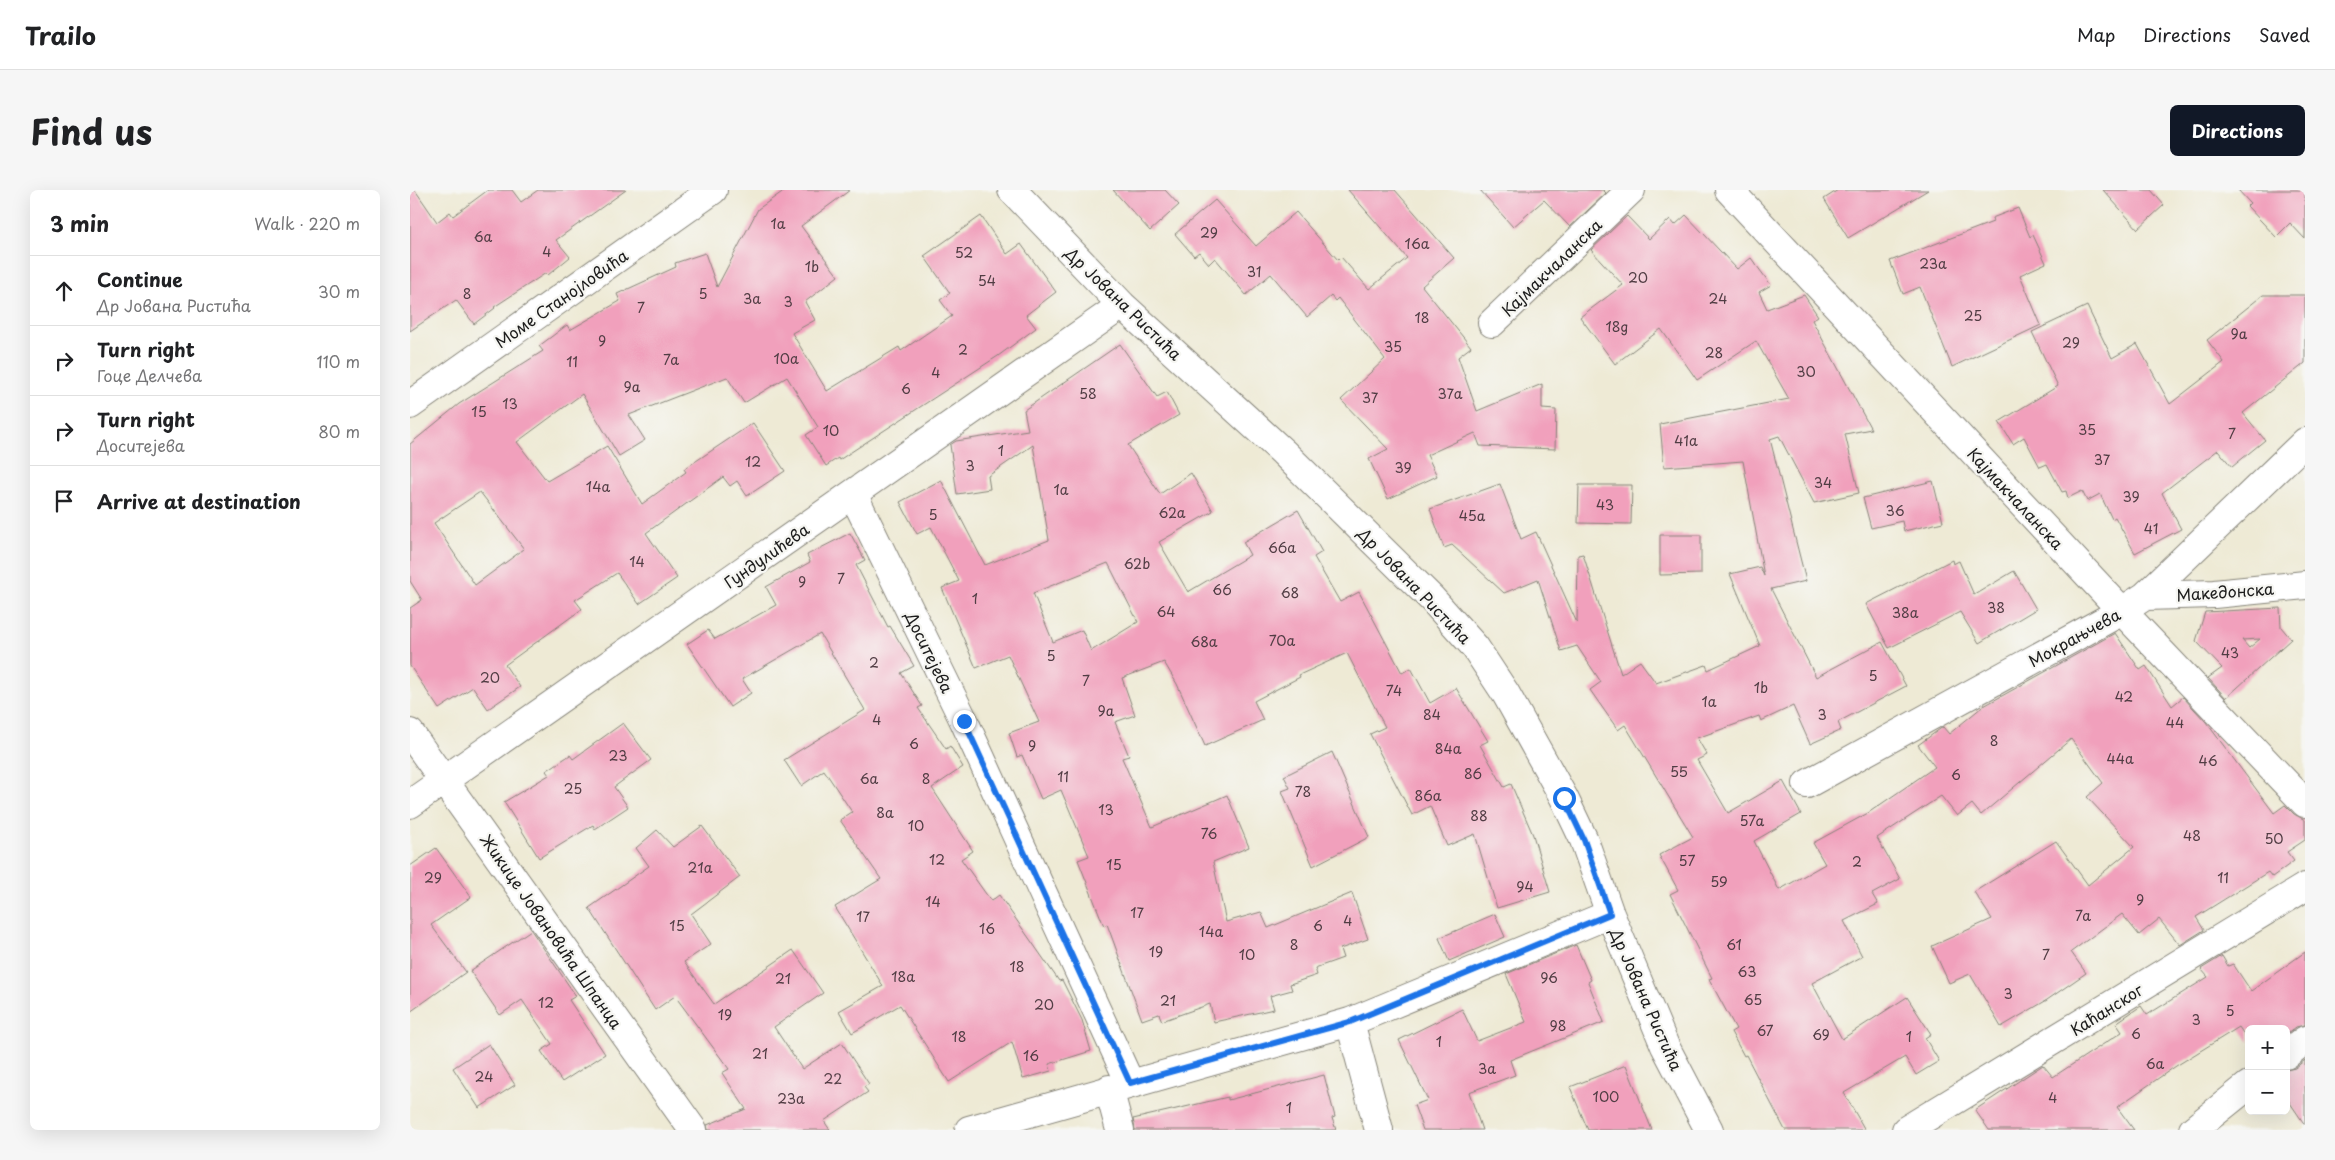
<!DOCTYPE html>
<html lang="en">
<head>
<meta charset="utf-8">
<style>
  body { margin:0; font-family:"Playpen Sans",sans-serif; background:#f6f6f6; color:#202124 }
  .controls { position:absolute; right:15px; bottom:15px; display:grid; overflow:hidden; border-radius:8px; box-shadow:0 5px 20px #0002 }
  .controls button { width:45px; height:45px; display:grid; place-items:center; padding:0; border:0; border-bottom:1px solid #e0e0e0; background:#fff; color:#202124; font:25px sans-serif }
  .stop { position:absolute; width:15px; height:15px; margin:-11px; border:4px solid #1a73e8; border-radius:50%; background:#fff }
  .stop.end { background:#1a73e8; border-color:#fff; box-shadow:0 1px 5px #0008 }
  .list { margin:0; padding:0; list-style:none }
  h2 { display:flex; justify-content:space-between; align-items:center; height:65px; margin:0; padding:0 20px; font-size:21px }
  h2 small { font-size:16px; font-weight:400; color:#757577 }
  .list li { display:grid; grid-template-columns:32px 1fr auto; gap:15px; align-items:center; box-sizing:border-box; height:70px; padding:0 20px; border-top:1px solid #e0e0e0 }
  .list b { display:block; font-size:19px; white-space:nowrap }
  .list p { margin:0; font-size:16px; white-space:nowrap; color:#757577 }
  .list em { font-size:16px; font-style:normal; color:#757577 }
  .icon { flex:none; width:28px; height:28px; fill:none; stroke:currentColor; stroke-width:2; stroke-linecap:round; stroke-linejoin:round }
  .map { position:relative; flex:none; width:1895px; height:940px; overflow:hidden; border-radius:8px }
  header { display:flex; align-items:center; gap:30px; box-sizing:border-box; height:70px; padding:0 25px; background:#fff; border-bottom:1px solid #e0e0e0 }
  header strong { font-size:24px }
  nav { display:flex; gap:28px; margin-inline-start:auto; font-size:18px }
  .intro { display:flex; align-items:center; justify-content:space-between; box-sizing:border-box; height:120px; padding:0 30px }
  h1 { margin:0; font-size:35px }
  .button { padding:12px 22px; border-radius:8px; background:#111827; color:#fff; font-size:18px; font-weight:700 }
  main { display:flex; gap:30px; padding:0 30px }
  aside { flex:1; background:#fff; border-radius:8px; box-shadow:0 5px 20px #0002 }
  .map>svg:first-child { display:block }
  .building { fill:#f1a0bc; fill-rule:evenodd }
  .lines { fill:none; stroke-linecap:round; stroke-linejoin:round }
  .minor-casing { stroke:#858378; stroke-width:30 }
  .minor { stroke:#fff; stroke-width:28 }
  .route { stroke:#1a73e8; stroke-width:6 }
  .labels { text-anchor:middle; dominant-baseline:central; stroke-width:4.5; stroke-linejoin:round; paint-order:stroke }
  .number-label { font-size:14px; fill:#513d44 }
  .street-label { font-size:16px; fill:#1c1c1c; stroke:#f6f6f2 }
</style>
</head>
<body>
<header>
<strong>Trailo</strong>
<nav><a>Map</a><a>Directions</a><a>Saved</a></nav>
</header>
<div class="intro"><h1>Find us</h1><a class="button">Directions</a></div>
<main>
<aside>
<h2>3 min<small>Walk · 220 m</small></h2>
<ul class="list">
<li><svg class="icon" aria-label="ahead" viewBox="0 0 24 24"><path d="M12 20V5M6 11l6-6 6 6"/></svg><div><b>Continue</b><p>Др Јована Ристића</p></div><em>30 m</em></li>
<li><svg class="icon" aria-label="right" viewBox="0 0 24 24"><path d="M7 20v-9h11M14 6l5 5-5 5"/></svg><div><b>Turn right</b><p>Гоце Делчева</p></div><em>110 m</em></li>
<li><svg class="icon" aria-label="right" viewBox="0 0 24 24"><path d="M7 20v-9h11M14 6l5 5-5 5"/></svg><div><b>Turn right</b><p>Доситејева</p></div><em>80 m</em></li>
<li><svg class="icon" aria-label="arrive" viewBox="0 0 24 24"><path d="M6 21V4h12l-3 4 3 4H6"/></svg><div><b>Arrive at destination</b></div></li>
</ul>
</aside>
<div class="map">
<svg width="1895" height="940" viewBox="0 0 1895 940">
  <rect width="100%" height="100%" fill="#f6f6f2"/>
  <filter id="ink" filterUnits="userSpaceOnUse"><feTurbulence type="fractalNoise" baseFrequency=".02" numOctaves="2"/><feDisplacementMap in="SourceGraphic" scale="10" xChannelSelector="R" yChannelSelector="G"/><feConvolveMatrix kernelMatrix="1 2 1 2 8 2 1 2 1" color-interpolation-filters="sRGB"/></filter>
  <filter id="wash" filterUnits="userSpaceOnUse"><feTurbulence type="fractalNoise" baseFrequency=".0096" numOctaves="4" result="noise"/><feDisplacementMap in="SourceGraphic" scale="20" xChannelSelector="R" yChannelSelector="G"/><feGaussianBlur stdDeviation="1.12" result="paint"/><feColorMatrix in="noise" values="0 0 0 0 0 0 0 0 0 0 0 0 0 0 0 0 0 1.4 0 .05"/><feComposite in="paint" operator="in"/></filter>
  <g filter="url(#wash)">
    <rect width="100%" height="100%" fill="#eeead5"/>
    <g id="blocks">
      <!-- building -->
      <path class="building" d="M0,0H5L27,32L40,22L43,26L78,0H102L111,12L128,0H216L146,50L160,67L138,85L136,83L84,117L85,118L64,134L46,110L0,141Z
        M375,0H440L391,36L428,86L395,112L405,130L382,143L417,201L489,157L491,161L542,126L530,110L540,103L514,66L571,26L597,64L611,54L646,102L616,125L626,138L588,166L429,270L428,268L416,276L396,245L408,237L377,187L334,213L317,187L219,225L235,250L209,266L172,204L107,252L137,291L197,256L232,314L276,282L274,279L343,233L375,281L337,306L327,291L320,296L313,287L236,343L267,388L229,414L207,383L165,410L172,419L95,475L110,497L78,519L63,497L29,519L0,476V418L12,410L0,391V254L49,214L133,161L129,156L157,135L160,140L210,111L207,104L266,77L265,73L295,63L307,97L348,19ZM70,302L114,359L65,395L24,333Z
        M703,0H755L769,15L740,41Z
        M938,0H985L1044,68L1012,96L1061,157L1048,167L1067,221L1132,194V219L1146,220L1145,259L1070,256L1065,243L1017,265L1027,286L978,309L959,269L978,259L931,210L975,169L928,108L925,111L921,106L897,127L861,84L836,105L805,68L799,74L789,62L784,66L765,44L805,10L846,56L886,22L928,70L931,67L959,99L997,68Z
        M1070,0H1193L1196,3L1160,37L1134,10L1103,37Z
        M1428,0H1518L1438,48L1414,9Z
        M1693,0H1741L1754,15L1728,39Z
        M1828,0H1895V49L1880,33L1866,47L1837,16L1840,13Z
        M1608,18L1620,47L1623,45L1636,73L1610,85L1631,135L1542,177L1510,97L1493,104L1480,71L1583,32L1582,28Z
        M1276,25L1327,79L1341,68L1361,95L1349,102L1357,119L1394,105L1408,126L1402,130L1461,239L1435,244L1449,303L1404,313L1369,246L1360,249L1396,391L1361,399L1406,487L1472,452L1496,496L1428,532L1431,540L1400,554L1383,516L1351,531L1349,526L1287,548L1297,565L1287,570L1318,623L1373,591L1391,624L1344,651L1369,700L1415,674L1403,653L1458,623L1525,577L1508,555L1530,539L1533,537L1539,544L1572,517L1705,443L1730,480L1736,476L1762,516L1773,507L1796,532L1864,623L1875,615L1884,624L1895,630V650L1877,662L1884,671L1862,687L1858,682L1786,727L1794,740L1770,755L1749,729L1729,745L1712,724L1661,762L1676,783L1637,810L1591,837L1560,784L1539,793L1522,756L1582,729L1564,702L1646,651L1678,695L1724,657L1677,607L1693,593L1661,549L1571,625L1562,614L1547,626L1531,606L1467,648L1490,689L1462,704L1468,714L1434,731L1452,766L1402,793L1432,849L1497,807L1521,844L1515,848L1529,871L1506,885L1495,867L1434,903L1455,940H1375L1336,865L1334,866L1321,842L1326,839L1299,789L1302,788L1260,704L1268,700L1249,665L1283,647L1215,535L1208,540L1180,500L1191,492L1167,456L1151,461L1128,389L1094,403L1042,355L1034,358L1020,319L1090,294L1111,349L1126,342L1167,433L1168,365L1173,364L1211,484L1230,471L1246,493L1296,475L1298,480L1350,456L1320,384L1350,377L1354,386L1333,271L1254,277L1250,234L1379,209L1346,151L1287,190L1251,139L1205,174L1170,127L1213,95L1181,60L1217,26L1239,49L1260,29L1265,35Z
        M1853,105H1895V173L1833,223L1855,250L1822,277L1808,260L1752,303L1771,339L1725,363L1705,327L1702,329L1690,304L1677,311L1672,301L1658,308L1656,301L1652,302L1637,274L1630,277L1614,247L1603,254L1589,232L1648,196L1622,142L1677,116L1702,168L1727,154L1760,214L1814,172L1797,150Z
        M710,154L747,207L757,202L769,225L718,255L750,304L781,283L803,321L749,352L778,402L840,365L833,352L888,320L912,362L904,367L930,412L949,402L992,483L1001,478L1020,513L1046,498L1078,551L1070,555L1094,597L1101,594L1123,645L1140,702L1087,718L1065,644L1037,656L1020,616L1002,625L960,544L975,537L937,463L889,485L890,487L844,511L853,530L795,556L767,494L754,472L712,488L725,525L705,532L719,566L712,568L742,637L817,605L839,657L803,672L816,732L851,722L858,738L942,703L958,749L930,759L933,768L905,778L907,785L880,794L882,800L860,806L864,819L804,832L800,814L752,831L749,824L732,830L697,734L694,736L668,670L679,666L651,600L631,609L612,565L607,567L599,543L629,532L598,465L566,478L532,398L549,391L521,337L507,344L490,312L531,290L575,375L639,350L623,255L578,286L580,299L547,304L540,255L546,251L618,240L614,220ZM698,373L728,432L681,461L672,440L643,452L623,403Z
        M1523,291L1533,332L1494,341L1492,331L1461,338L1453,308Z
        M1169,295H1222L1221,334L1168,333Z
        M440,343L455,370L446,375L478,437L480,436L504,476L491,483L512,516L508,518L536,559L540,556L553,577L522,598L563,661L551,669L581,711L589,705L649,791L652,790L672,830L681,861L639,874L641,881L613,889L602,852L539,892L490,815L442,843L429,821L473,796L425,717L471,689L430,630L442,622L414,580L391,596L374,570L455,520L410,444L332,489L341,503L320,517L277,454L298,440L305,449L366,415L356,397L400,372L397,365Z
        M1250,345H1291V384L1250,385Z
        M1542,370L1543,374L1549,371L1564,405L1604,381L1626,419L1569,453L1550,422L1479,458L1456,414Z
        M1870,418L1871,437L1881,449L1816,508L1798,488L1812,478L1786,451L1795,422ZM1850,449L1839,458L1832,450Z
        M213,533L241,570L204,597L218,617L185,639L183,635L129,668L94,612L139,585L136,581L160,565L163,569Z
        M922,562L959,647L903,676L872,601L880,598L874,586Z
        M292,636L330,687L281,724L301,754L274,772L304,814L383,760L413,803L364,837L392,879L432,853L459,894L454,897L458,902L414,931L420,940H298L297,935L336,919L312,883L319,879L265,806L245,820L179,718L239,676L226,658L247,640L263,657Z
        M26,658L61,707L21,735L56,782L0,822V676Z
        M1085,724L1095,747L1039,771L1029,748Z
        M121,740L166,806L159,810L195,864L152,892L131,861L142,854L112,810L90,825L60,781Z
        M1166,755L1181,790L1178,792L1194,832L1100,870L1105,885L1059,902L1072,940H1013L1004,915L1018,910L989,850L1052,819L1067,851L1116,832L1096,784Z
        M1895,762V835L1886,837L1876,845V839H1839V852L1829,837L1766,876L1707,917L1724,940H1579L1565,920L1633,875L1643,887L1712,842L1706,833L1731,816L1737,825L1798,787L1791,779L1812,766L1818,776L1823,774L1841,801Z
        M79,854L105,895L69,918L43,878Z
        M1895,870V935L1876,907V880L1885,878Z
        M1216,875L1242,940H1178L1160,897Z
        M914,885L925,927L922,928L926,940H725L723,929L818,907V910Z"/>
    </g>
  </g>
  <g filter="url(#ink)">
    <use href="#blocks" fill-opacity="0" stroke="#858378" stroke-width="1"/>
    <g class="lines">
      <defs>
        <path id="minor" d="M602,0L712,115L873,262L1022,409L1065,457L1096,504L1154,608L1174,650L1200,724L1255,856L1299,940
          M1319,0L1712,421L1895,613
          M1082,133L1221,0
          M0,215L303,0
          M443,304L554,531L720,893
          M1735,406L1804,404L1895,395
          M0,543L283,940
          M1397,594L1712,421L1735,406L1895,252
          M0,614L712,115
          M940,832L969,940
          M1876,865L1895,850
          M699,899L710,940
          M559,940L940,832L1200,724
          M1496,940L1895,697
          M1783,940L1839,895"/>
      </defs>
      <!-- minor casing -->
      <use href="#minor" class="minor-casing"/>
      <!-- minor -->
      <use href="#minor" class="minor"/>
    </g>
  </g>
  <g class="lines" filter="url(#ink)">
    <!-- route -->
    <path class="route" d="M554,531L720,893L940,832L1200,724L1174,650L1154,608"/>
  </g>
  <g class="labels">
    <!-- number labels -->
    <g class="number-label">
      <text x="368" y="33">1a</text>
      <text x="799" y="42">29</text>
      <text x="73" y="46">6a</text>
      <text x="1007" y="53">16a</text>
      <text x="137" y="61">4</text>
      <text x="554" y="62">52</text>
      <text x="1523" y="73">23a</text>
      <text x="402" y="76">1b</text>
      <text x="844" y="81">31</text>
      <text x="1228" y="87">20</text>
      <text x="577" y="90">54</text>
      <text x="57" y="103">8</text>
      <text x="293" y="103">5</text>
      <text x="342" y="108">3a</text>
      <text x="1308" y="108">24</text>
      <text x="378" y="111">3</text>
      <text x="231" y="117">7</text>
      <text x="1563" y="125">25</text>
      <text x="1012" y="127">18</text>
      <text x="1207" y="136">18g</text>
      <text x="1829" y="143">9a</text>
      <text x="192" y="150">9</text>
      <text x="1661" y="152">29</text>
      <text x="983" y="156">35</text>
      <text x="553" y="159">2</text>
      <text x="1304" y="162">28</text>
      <text x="376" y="168">10a</text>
      <text x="261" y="169">7a</text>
      <text x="162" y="171">11</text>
      <text x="1396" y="181">30</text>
      <text x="526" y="182">4</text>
      <text x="222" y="196">9a</text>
      <text x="496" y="198">6</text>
      <text x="678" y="203">58</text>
      <text x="1040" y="203">37a</text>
      <text x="960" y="207">37</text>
      <text x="100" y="213">13</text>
      <text x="69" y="221">15</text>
      <text x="1677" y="239">35</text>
      <text x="421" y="240">10</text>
      <text x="1822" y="243">7</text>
      <text x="1276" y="250">41a</text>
      <text x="591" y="260">1</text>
      <text x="1692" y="269">37</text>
      <text x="343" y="271">12</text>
      <text x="560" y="275">3</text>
      <text x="993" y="277">39</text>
      <text x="1413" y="292">34</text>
      <text x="188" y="296">14a</text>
      <text x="651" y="299">1a</text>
      <text x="1721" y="306">39</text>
      <text x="1195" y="314">43</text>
      <text x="1485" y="320">36</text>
      <text x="762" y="322">62a</text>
      <text x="523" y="324">5</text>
      <text x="1062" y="325">45a</text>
      <text x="1741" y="338">41</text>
      <text x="872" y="357">66a</text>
      <text x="227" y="371">14</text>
      <text x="727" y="373">62b</text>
      <text x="431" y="388">7</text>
      <text x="392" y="391">9</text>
      <text x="812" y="399">66</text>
      <text x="880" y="402">68</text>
      <text x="565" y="408">1</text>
      <text x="1586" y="417">38</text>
      <text x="756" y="421">64</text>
      <text x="1495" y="422">38a</text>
      <text x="872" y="450">70a</text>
      <text x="794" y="451">68a</text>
      <text x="1820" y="462">43</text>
      <text x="641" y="465">5</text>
      <text x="464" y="472">2</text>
      <text x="1463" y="485">5</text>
      <text x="80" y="487">20</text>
      <text x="676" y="490">7</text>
      <text x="1351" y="497">1b</text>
      <text x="984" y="500">74</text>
      <text x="1714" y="506">42</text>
      <text x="1299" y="511">1a</text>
      <text x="696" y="520">9a</text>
      <text x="1022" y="524">84</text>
      <text x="1412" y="524">3</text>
      <text x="467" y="529">4</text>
      <text x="1765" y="532">44</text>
      <text x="1584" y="550">8</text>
      <text x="504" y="553">6</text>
      <text x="622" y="555">9</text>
      <text x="1038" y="558">84a</text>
      <text x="208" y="565">23</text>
      <text x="1710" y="568">44a</text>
      <text x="1798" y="570">46</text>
      <text x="1269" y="581">55</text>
      <text x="1063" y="583">86</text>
      <text x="1546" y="584">6</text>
      <text x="653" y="586">11</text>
      <text x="459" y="588">6a</text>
      <text x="516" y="588">8</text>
      <text x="163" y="598">25</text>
      <text x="893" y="601">78</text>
      <text x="1018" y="605">86a</text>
      <text x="696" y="619">13</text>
      <text x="475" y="622">8a</text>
      <text x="1069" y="625">88</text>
      <text x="1342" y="630">57a</text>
      <text x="506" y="635">10</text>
      <text x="799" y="643">76</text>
      <text x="1782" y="645">48</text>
      <text x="1864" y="648">50</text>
      <text x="527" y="669">12</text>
      <text x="1277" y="670">57</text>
      <text x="1447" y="671">2</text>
      <text x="704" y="674">15</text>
      <text x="290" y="677">21a</text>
      <text x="23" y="687">29</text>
      <text x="1813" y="687">11</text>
      <text x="1309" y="691">59</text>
      <text x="1115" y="696">94</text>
      <text x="1730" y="709">9</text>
      <text x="523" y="711">14</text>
      <text x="727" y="722">17</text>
      <text x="1673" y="725">7a</text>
      <text x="453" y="726">17</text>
      <text x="938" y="730">4</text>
      <text x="267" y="735">15</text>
      <text x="908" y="735">6</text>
      <text x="577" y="738">16</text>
      <text x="801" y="741">14a</text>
      <text x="884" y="754">8</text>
      <text x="1324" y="754">61</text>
      <text x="746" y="761">19</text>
      <text x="837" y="764">10</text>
      <text x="1636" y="764">7</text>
      <text x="607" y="776">18</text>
      <text x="1337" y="781">63</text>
      <text x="493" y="786">18a</text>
      <text x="1139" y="787">96</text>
      <text x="373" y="788">21</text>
      <text x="1598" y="803">3</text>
      <text x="1343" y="809">65</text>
      <text x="758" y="810">21</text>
      <text x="136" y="812">12</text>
      <text x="634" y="814">20</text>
      <text x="1820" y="820">5</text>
      <text x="315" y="824">19</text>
      <text x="1786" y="829">3</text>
      <text x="1148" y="835">98</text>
      <text x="1355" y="840">67</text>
      <text x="1726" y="843">6</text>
      <text x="1411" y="844">69</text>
      <text x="549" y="846">18</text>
      <text x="1499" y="846">1</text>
      <text x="1029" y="851">1</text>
      <text x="350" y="863">21</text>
      <text x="621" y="865">16</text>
      <text x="1745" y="873">6a</text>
      <text x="1077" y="878">3a</text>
      <text x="74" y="886">24</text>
      <text x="423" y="888">22</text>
      <text x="1196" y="906">100</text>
      <text x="1643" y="907">4</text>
      <text x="381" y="908">23a</text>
      <text x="879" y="917">1</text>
    </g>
    <!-- street labels -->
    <g class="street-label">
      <text transform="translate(1141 77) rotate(-44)">Кајмакчаланска</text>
      <text transform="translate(151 108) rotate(-35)">Моме Станојловића</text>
      <text transform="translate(714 113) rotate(44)">Др Јована Ристића</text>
      <text transform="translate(1606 308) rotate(47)">Кајмакчаланска</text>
      <text transform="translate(356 365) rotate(-35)">Гундулићева</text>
      <text transform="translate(1005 395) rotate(46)">Др Јована Ристића</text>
      <text transform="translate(1815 401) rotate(-4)">Македонска</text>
      <text transform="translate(1664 447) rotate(-29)">Мокрањчева</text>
      <text transform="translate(520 462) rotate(64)">Доситејева</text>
      <text transform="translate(142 741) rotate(55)">Жикице Јовановића Шпанца</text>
      <text transform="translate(1237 809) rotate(66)">Др Јована Ристића</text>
      <text transform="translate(1696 819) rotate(-32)">Каћанског</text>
    </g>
  </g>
</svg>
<div class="controls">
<button>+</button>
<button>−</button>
</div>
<div class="stop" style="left:1154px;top:608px"></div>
<div class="stop end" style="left:554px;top:531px"></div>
</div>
</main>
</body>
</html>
